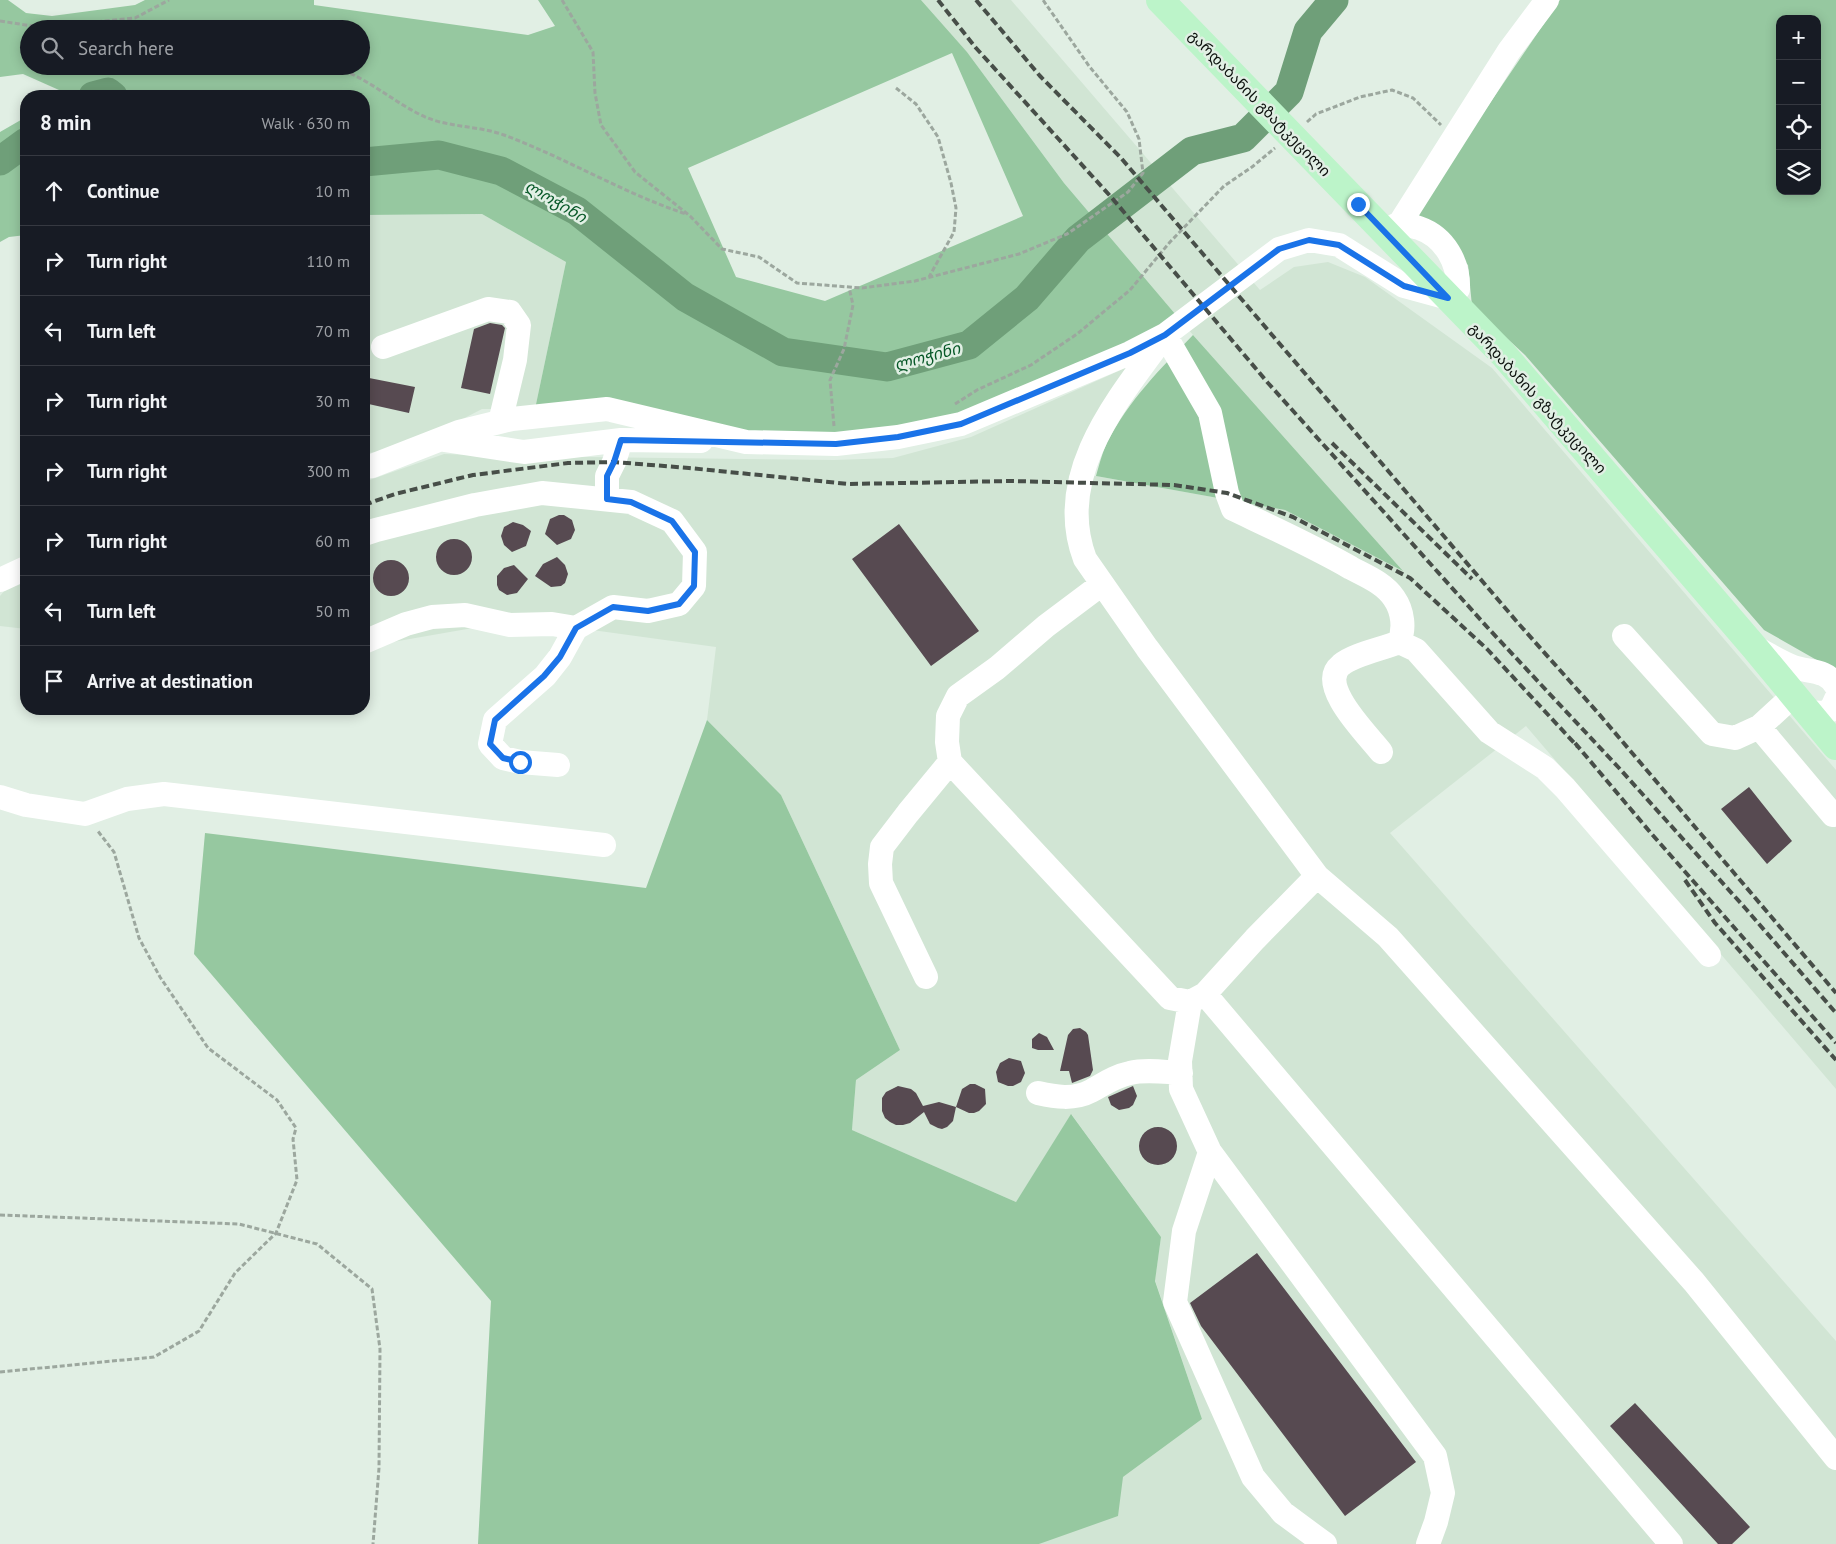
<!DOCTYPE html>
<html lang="en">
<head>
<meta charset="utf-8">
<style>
  body { margin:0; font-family:"PT Sans","Noto Sans Georgian",sans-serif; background:#20242c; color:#f1f3f6 }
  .controls { position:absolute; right:15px; top:15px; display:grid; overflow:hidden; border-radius:10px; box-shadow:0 2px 12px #0003 }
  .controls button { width:45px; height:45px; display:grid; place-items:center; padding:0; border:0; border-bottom:1px solid #363941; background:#171b24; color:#f1f3f6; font:25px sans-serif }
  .stop { position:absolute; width:15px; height:15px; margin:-11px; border:4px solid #1a73e8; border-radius:50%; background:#fff }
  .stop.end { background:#1a73e8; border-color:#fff; box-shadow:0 1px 5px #0008 }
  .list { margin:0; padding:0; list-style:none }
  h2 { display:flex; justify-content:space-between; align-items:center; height:65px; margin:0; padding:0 20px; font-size:21px }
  h2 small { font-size:16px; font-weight:400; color:#9ea1a6 }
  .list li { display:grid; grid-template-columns:32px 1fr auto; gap:15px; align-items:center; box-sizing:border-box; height:70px; padding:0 20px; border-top:1px solid #363941 }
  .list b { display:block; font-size:19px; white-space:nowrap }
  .list em { font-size:16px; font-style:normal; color:#9ea1a6 }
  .icon { flex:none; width:28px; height:28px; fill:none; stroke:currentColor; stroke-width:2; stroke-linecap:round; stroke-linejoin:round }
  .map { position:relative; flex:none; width:1836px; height:1544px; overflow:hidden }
  .search { position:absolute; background:#171b24; box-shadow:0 2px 12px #0003; left:20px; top:20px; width:350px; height:55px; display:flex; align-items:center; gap:12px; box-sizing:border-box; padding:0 18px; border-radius:28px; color:#9ea1a6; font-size:19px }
  .panel { position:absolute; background:#171b24; box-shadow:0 2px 12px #0003; left:20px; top:90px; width:350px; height:625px; border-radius:20px }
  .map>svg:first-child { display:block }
  .built { fill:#d1e5d4 }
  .green { fill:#96c8a0; fill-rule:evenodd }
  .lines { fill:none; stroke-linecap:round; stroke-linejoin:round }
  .river { stroke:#6f9f79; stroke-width:29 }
  .building { fill:#574a51 }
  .path { stroke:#9ca79e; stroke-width:3; stroke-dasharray:5 2.5; stroke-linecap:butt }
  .minor { stroke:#fff; stroke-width:24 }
  .major { stroke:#bcf4c9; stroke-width:28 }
  .rail { stroke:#474e48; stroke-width:4; stroke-dasharray:8 4; stroke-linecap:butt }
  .route { stroke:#1a73e8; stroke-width:6 }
  .labels { text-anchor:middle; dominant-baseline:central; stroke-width:5; stroke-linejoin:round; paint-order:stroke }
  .street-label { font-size:15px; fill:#0c110d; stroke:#e1efe4 }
  .water-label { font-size:16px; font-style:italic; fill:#065827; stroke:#e1efe4 }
</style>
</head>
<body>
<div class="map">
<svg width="1836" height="1544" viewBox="0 0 1836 1544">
  <rect width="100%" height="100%" fill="#e1efe4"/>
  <!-- built -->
  <path class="built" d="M921,0H1011L1260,290L1294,267L1328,262L1365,277L1492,368L1836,770V1089L1526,726L1390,833L1836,1341V1544H1039L1123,1477L1202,1419L1155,1280L1161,1237L1072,1115L1016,1202L852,1130L856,1080L900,1050L781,795L707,720L716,647L519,620L364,647V482L444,454L498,456L834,460L893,458L971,437L1132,365L1084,436L1069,477L1096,476L1285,510L1402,570L1193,335L1064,183L967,52Z
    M482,214L566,262L535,409H482L449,426L381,452L364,453V215Z
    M26,579V629L0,626V596L6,589Z"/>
  <!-- green -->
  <path class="green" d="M0,0H8L26,13L52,16L135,5L145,0H314V5L528,35L555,26L538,0H921L967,52L1064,183L1176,315L1153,332L960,415L863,433L780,438L625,424L535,409L566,262L482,214L364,215V96H64L68,94L23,74L0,77ZM29,29H361V66H29ZM952,53L1023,216L825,301L736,277L688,168Z
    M1560,0H1836V671L1764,630L1525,355L1472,306L1468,265L1423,217L1412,218ZM1780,19H1817V191H1780Z
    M26,117V235L9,237L0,242V132Z
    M1193,335L1403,571L1285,510L1096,476C1099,466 1102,453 1107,443C1128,401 1161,368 1193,335Z
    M707,720L781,795L900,1050L856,1080L852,1130L1016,1202L1071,1114L1161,1237L1155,1281L1202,1419L1123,1477L1118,1516L1039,1544H478L491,1301L194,954L205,833L646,888Z"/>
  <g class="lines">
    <!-- river -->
    <path class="river" d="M93,96L108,92L113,96
      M0,161L26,142
      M364,162L439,155L501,171L577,211L685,297L783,352L887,367L969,345L1027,298L1078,239L1192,151L1243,138L1289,92L1308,31L1334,0"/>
  </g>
  <!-- building -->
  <path class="building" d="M490,323L502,325L505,328L490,394L461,388L474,329Z
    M364,377L415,387L409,413L364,403Z
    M559,515H564L572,520L575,530L571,539L557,545L545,534L550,519Z
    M513,522L523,525L531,531L526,546L512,552L504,545L501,536L504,527Z
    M899,524L979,631L931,666L852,559Z
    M436 557a18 18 0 1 1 36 0a18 18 0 1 1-36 0Z
    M557,557L565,565L568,574L565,583L561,586L551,587L535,576L543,564Z
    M373 578a18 18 0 1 1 36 0a18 18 0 1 1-36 0Z
    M514,565L528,579L517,593L507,595L499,590L497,585V576L504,568Z
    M1749,787L1792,841L1767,864L1721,809Z
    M1080,1028L1086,1032L1088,1035L1093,1070L1090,1076L1072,1083L1069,1071H1060L1068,1035L1073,1029Z
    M1039,1033L1047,1037L1054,1050H1038L1032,1048V1039Z
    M1009,1058L1021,1061L1025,1073L1021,1082L1013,1086H1008L998,1082L996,1072L1000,1063Z
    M970,1084H975L985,1089L986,1104L979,1111L974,1113H969L956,1107L953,1121L947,1127L942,1129L938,1128L930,1124L924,1112L910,1123L903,1125H896L890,1122L885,1118L882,1111V1098L886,1092L898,1086L911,1089L916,1093L923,1106L939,1102L956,1107L962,1089Z
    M1133,1086L1137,1096L1133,1105L1129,1108L1119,1110L1111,1105L1108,1097Z
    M1139 1146a19 19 0 1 1 38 0a19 19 0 1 1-38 0Z
    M1257,1253L1416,1462L1345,1516L1201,1326L1190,1303Z
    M1635,1403L1750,1527L1732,1544H1718L1610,1426Z"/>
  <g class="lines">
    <!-- path -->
    <path class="path" d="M562,0L593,52L595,93L601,125L635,172L690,216L722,249L759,257L797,283L862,288L915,281L1019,254L1067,234L1128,192L1143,173L1139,139L1127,112L1089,66L1043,0
      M0,21L52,29
      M45,27L135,18L169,0
      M329,66C363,74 389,99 419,114C445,128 477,125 504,135C566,158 623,193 686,214
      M896,88L916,104L938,137L951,183L956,208L954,232L929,277
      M1307,122L1316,114L1360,97L1392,90L1413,98L1441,125
      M955,404L977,390L1031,365L1077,334L1130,290L1170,242L1224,186L1252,167L1275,148
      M834,426L830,380L844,349L853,305L849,287
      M0,1215L239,1224L317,1244L372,1289L380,1349L379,1468L373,1544
      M0,1372L154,1357L199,1331L235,1273L276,1233L297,1180L293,1139L296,1128L277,1100L208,1048L160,977L139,938L114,852L97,830"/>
    <!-- minor -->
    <path class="minor" d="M1388,229L1400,223L1509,51L1547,0
      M383,347L488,309L510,312L519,325L515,360L500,422
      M444,440L524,452L621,440L701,441
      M364,467L372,466L459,432L512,419L607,409L746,442L836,444L898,437L961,424L1130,353L1165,335L1279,249L1309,240L1339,245L1404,286L1448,298L1458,289C1459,263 1445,237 1419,228C1413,226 1406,225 1400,223
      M607,499V476L614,462L621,440
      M364,534L376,530L475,505L542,493L631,502L672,521L695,552L694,586L679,604L648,611L613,607L576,628L560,657L545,676L495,720L490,744L503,758L520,762L558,765
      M0,580L26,568
      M1102,584L1046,626L997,668L958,696L948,716L947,742L950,762L1170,998L1190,1002L1205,994L1255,939L1317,876
      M1624,636L1712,734L1735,738L1759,727L1794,695
      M364,642L406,624L432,617L465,615L510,625L552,624L576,628
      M1399,642L1416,650L1489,732L1545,768L1565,788L1709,955
      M1756,648C1768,654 1779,661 1791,666C1807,673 1826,668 1836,686
      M1808,712L1823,713L1831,710L1836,699
      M1759,727L1833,815
      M1381,752C1368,735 1316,685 1341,665C1354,654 1383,649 1399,642C1405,629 1403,611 1394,598C1384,583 1366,576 1351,568C1313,546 1273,528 1233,509L1227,493L1210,413L1165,335C1118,399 1053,475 1085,559L1147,648L1317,876L1388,937L1694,1282L1836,1458
      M0,797L26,805L85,814L127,799L164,794L604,845
      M926,977L881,883L880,864L882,847L908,813L950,762
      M1205,994L1671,1544
      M1190,1002L1180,1061L1181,1089L1210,1152L1435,1456L1443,1493L1436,1522L1428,1544
      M1038,1093C1055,1097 1074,1100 1091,1091C1104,1084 1115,1076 1130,1073C1146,1069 1164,1072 1181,1073
      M1210,1152L1184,1231L1175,1302L1253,1477L1283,1513L1325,1544"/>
    <!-- major -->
    <path class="major" d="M1160,0L1503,354L1754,647L1836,746"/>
    <!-- rail -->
    <path class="rail" d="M938,0L976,48L1112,198L1268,383L1488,628L1619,768L1746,909L1836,1013
      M976,0L1040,76L1121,158L1518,623L1599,714L1836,993
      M1332,443L1472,579
      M364,505L395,494L473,475L568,463L614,462L689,468L849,484L1011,481L1174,485L1227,493L1293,517L1410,578L1487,649L1578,747
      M1575,743L1650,832L1836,1043
      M1685,880L1715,923L1836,1060"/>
  </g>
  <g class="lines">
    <!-- route -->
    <path class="route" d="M520,762L503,758L490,744L495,720L544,676L560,657L576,628L613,607L648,611L679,604L694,586L695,552L672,521L631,502L607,499V476L614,462L621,440L836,444L898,437L961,424L1130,353L1165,335L1279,249L1309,240L1339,245L1404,286L1448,298L1358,204"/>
  </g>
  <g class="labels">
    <!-- street labels -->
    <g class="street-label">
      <text transform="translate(1260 103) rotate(46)">გარდაბანის გზატკეცილი</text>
      <text transform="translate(1538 398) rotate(48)">გარდაბანის გზატკეცილი</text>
    </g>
    <!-- water labels -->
    <g class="water-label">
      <text transform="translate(556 201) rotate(30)">ლოჭინი</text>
      <text transform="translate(927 356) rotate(-15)">ლოჭინი</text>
    </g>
  </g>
</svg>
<div class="controls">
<button>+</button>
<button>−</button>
<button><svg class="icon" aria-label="locate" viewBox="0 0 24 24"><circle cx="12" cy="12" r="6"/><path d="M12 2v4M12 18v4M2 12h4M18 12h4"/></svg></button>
<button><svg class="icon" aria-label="layers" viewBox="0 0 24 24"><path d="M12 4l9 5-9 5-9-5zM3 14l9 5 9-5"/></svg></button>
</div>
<div class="stop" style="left:520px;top:762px"></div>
<div class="stop end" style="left:1358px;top:204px"></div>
<div class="search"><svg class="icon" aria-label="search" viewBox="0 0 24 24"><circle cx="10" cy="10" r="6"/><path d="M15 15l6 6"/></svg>Search here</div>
<section class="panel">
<h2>8 min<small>Walk · 630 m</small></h2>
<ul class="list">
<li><svg class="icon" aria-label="ahead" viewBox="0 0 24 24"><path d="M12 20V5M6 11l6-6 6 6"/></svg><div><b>Continue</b></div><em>10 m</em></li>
<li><svg class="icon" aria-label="right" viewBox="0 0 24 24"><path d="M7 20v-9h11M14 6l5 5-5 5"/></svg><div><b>Turn right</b></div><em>110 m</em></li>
<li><svg class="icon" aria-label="left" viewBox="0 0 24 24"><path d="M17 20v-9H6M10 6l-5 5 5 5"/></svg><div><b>Turn left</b></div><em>70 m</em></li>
<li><svg class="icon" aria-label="right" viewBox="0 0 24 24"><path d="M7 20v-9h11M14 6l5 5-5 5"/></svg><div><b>Turn right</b></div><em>30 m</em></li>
<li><svg class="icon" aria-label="right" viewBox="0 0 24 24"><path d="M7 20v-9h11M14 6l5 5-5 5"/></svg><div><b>Turn right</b></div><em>300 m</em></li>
<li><svg class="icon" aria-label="right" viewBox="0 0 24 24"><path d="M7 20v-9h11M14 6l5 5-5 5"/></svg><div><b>Turn right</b></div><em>60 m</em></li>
<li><svg class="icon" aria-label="left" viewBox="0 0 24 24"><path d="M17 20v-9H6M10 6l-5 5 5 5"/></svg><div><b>Turn left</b></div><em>50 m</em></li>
<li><svg class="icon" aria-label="arrive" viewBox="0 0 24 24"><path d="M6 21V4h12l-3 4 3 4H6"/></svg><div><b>Arrive at destination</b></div></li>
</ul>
</section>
</div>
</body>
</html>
